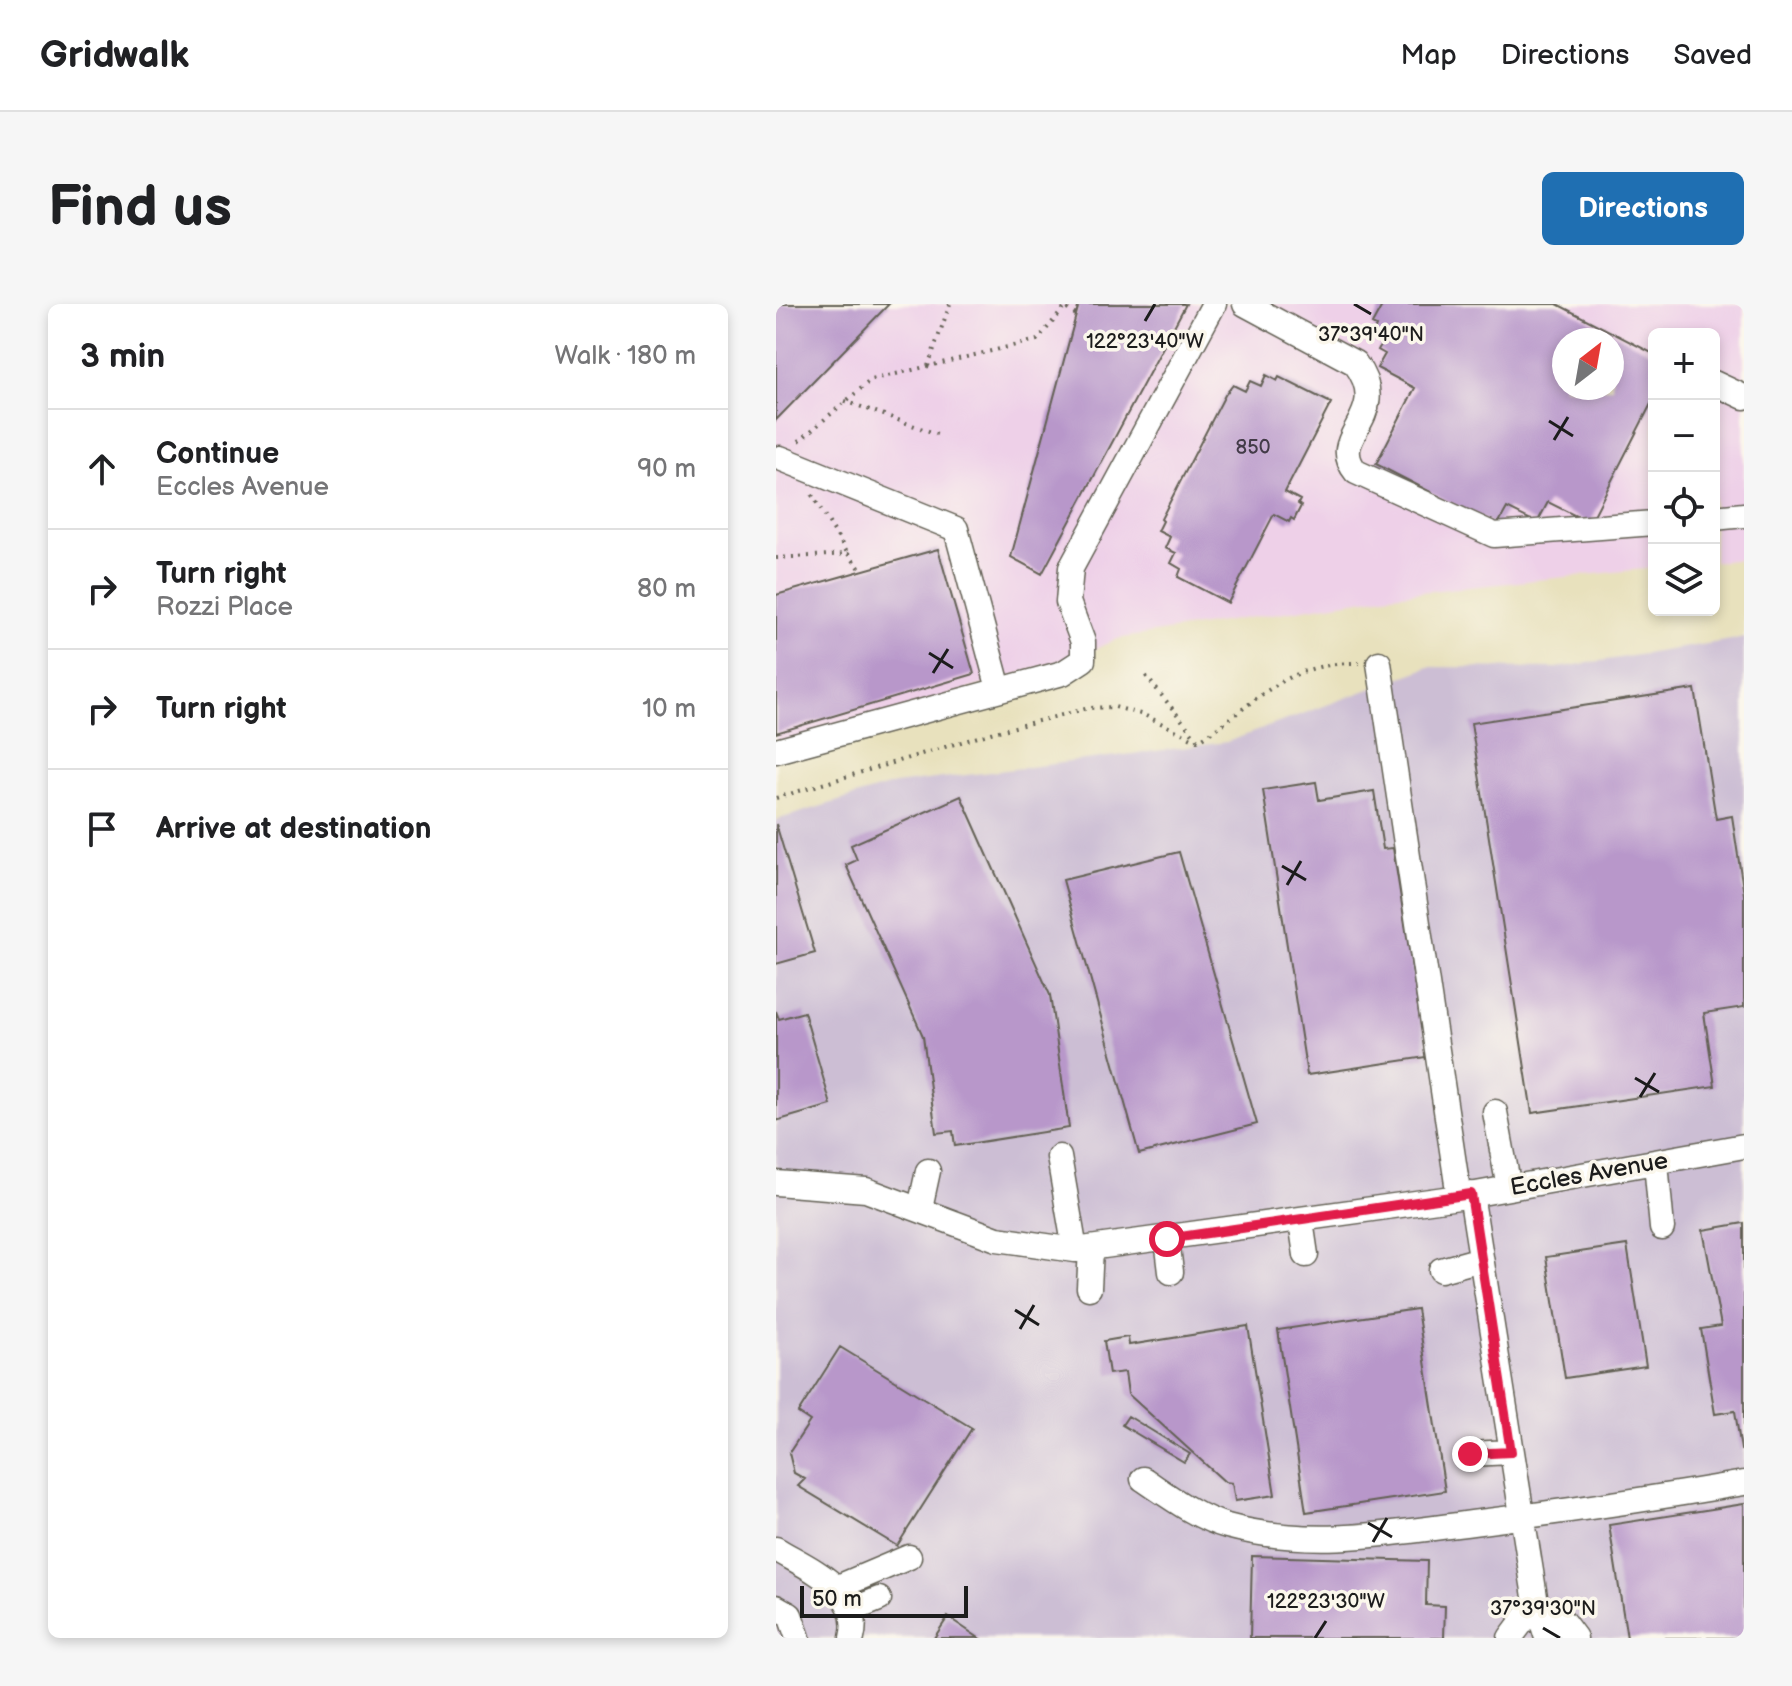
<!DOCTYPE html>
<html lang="en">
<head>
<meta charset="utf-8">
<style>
  body { margin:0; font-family:"Balsamiq Sans",sans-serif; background:#f6f6f6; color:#202124 }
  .controls { position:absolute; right:24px; top:24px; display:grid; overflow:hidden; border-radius:12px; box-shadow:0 4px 12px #0003 }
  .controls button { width:72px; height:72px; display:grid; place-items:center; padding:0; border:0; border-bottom:2px solid #e0e0e0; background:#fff; color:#202124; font:40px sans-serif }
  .compass { position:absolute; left:776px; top:24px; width:72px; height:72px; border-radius:50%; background:#fff; box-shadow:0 4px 12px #0003; rotate:31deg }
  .scale { position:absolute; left:24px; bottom:20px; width:168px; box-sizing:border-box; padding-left:8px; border:4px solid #1c1c1c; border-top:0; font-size:22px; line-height:28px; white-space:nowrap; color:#1c1c1c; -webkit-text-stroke:6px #fbf7ec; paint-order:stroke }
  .stop { position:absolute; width:24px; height:24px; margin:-18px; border:6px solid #e11d48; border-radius:50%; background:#fff }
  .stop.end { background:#e11d48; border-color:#fff; box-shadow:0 2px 8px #0008 }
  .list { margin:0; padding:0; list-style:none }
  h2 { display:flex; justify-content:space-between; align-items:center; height:104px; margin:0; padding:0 32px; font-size:34px }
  h2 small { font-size:26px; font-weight:400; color:#757577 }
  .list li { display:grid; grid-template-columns:52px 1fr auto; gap:24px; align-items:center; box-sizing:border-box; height:120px; padding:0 32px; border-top:2px solid #e0e0e0 }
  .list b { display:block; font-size:30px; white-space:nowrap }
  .list p { margin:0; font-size:26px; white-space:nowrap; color:#757577 }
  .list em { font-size:26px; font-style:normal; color:#757577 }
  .icon { flex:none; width:44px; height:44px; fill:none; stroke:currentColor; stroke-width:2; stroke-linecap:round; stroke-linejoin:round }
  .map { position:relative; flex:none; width:968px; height:1334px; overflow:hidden; border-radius:12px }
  header { display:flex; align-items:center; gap:48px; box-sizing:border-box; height:112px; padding:0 40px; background:#fff; border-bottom:2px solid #e0e0e0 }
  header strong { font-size:38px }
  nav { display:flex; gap:44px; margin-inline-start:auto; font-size:28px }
  .intro { display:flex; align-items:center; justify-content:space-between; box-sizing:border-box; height:192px; padding:0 48px }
  h1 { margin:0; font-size:56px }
  .button { padding:20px 36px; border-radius:12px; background:#1f6fb2; color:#fff; font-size:28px; font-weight:700 }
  main { display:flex; gap:48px; padding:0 48px }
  aside { flex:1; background:#fff; border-radius:12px; box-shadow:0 4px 12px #0003 }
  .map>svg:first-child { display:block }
  .built { fill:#eed0e8; fill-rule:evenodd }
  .industrial { fill:#ccbed4 }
  .building { fill:#b897ca; fill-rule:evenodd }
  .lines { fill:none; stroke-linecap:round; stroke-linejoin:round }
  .minor-casing { stroke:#636154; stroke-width:27 }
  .path { stroke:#636154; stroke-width:4; stroke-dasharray:2 6; stroke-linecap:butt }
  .minor { stroke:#fff; stroke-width:24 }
  .route { stroke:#e11d48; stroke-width:10 }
  .ticks { fill:none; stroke:#1c1c1c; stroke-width:3 }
  .labels { text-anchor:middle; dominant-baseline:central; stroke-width:7; stroke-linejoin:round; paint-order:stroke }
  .number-label { font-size:20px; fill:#433b48 }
  .street-label { font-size:24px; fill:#1c1c1c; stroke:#fbf7ec }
  .ticks-label { font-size:20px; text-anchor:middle; fill:#1c1c1c; stroke:#fbf7ec; stroke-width:7; stroke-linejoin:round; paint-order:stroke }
</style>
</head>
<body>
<header>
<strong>Gridwalk</strong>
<nav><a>Map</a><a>Directions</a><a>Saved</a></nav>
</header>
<div class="intro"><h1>Find us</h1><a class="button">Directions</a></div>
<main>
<aside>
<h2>3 min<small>Walk · 180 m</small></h2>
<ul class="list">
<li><svg class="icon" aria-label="ahead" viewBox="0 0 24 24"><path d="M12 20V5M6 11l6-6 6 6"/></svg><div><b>Continue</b><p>Eccles Avenue</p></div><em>90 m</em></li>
<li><svg class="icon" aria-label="right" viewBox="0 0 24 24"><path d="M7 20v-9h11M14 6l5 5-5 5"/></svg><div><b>Turn right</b><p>Rozzi Place</p></div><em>80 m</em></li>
<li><svg class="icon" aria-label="right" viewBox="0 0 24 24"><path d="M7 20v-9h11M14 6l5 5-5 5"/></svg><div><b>Turn right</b></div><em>10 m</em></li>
<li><svg class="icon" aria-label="arrive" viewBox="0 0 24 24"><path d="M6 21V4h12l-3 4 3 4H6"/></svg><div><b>Arrive at destination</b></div></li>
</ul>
</aside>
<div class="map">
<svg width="968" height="1334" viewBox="0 0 968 1334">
  <rect width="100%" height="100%" fill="#fbf7ec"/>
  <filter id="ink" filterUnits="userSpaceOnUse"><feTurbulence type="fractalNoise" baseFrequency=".0125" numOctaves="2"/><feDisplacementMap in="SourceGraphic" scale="16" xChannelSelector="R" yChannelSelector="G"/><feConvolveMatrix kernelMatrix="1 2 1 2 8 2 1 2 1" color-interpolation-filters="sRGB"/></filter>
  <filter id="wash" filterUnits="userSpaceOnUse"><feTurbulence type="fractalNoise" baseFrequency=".006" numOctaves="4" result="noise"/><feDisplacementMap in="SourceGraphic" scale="32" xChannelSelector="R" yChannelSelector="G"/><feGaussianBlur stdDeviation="1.8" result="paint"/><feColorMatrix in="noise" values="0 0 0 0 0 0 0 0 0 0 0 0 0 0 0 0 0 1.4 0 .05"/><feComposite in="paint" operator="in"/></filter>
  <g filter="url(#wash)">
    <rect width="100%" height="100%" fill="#e8e1bd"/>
    <!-- built -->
    <path class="built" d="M0,0H968V255L938,258V30H878V264L615,291L341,335L306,351L0,443ZM788,36H836V84H788Z"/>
    <!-- industrial -->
    <path class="industrial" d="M968,334V1334H0V516L119,480L451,438L653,363L781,364Z"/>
    <g id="blocks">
      <!-- building -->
      <path class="building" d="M0,0H113L0,116Z
        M303,0H410L266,270L235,253Z
        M607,0H781L878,50V94L814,219L772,198L761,219L731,204L721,222L600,160L639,84L601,64L609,50L602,46L608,35L597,29L600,22L596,20ZM788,36H836V84H788Z
        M490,71L501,77L503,73L555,99L509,188L524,196L522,200L525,202L518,216L515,214L513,218L498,210L452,299L402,273L405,265L395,259L400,249L389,244L394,233L382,227L387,217L385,215L449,91L457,81L469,87L474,77L485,82Z
        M162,245L198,370L0,429V291Z
        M919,385L940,515L956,512L968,591V703L928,709L939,782L756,809L695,419Z
        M540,478L543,496L598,487L607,545L617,544L650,753L531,771L487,486Z
        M185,492L274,691L293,824L179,842L177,827L160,829L147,732L70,561L81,556L75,541Z
        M0,520L39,649L0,660Z
        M403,548L481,820L363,850L287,576Z
        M0,707L3,715L28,708L55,801L0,817Z
        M968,919V1145L965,1146L959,1107L939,1110L925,1025L945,1022L927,926Z
        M851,941L870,1062L789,1074L770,953Z
        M641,1005L669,1187L530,1208L502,1026Z
        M472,1022L499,1191L459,1197L456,1179L449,1178L352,1090L349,1068L333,1070L328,1037L352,1033L353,1041Z
        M64,1043L196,1124L121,1242L22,1182L29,1175L18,1169L13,1149L34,1117L22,1109Z
        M352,1112L414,1150L408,1158L346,1121Z
        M968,1200V1334H851L833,1221Z
        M476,1252L651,1257L650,1301L669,1302L668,1334H474Z
        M172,1313L203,1334H158Z"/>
    </g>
  </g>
  <g filter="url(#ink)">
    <use href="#blocks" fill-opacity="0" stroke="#636154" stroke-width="2"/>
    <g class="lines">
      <defs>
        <path id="minor" d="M469,0L579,59C619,113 549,131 580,168L718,231L878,219
          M938,79L968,93
          M4,154L180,225L223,385
          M938,214L968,211
          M603,359L683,893
          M0,447L287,369L307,356V338L292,298L295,264L438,0
          M719,808L733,884
          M283,853L299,946
          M880,859L886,924
          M0,879L90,886L221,935L299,946L683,893L968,842
          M695,890L760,1299L771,1334
          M144,904L152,867
          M525,917L530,951
          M391,935L395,968
          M665,966L705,955
          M313,984L315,944
          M694,1150L735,1148
          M367,1175C394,1193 420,1213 451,1222C536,1245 618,1229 704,1218C792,1207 880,1194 968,1179
          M0,1245C33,1265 88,1286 76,1334
          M62,1283L133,1253
          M760,1299L787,1318L799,1334
          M0,1303L14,1311L22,1334
          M76,1306L103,1295
          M734,1334L760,1299"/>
      </defs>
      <!-- minor casing -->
      <use href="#minor" class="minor-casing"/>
      <!-- path -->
      <path class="path" d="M291,5L300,11
        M152,62L174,0
        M69,97L161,130
        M23,137L95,76L261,36L292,0
        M36,191L72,250
        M0,254L72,250L86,267
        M370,372L421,435
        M0,494L215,429L313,404L339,403L368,411L422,437C481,400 506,358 583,359"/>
      <!-- minor -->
      <use href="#minor" class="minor"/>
    </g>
  </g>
  <g class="lines" filter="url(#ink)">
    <!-- route -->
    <path class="route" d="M391,935L695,890L735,1148L694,1150"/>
  </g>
  <!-- ticks -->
  <path class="ticks" d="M578,0L595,10M369,17L379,0M773,117L797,132M778,136L792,113M153,349L177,364M157,369L172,345M506,562L530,576M511,581L525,557M859,774L883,788M864,793L879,769M239,1006L263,1021M244,1025L258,1001M592,1219L616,1233M597,1238L611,1214M767,1324L784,1334M539,1334L550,1317"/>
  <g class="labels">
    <!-- number labels -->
    <g class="number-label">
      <text x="477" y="144">850</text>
    </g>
    <!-- street labels -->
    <g class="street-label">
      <text transform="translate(813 870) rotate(-10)">Eccles Avenue</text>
    </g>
  </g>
  <g class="ticks-label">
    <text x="595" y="37">37°39'40"N</text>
    <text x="369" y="44">122°23'40"W</text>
    <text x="550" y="1304">122°23'30"W</text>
    <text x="767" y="1311">37°39'30"N</text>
  </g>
</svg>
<div class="controls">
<button>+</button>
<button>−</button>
<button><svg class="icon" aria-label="locate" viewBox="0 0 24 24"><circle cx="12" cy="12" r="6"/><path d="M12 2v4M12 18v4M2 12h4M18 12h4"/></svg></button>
<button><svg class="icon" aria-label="layers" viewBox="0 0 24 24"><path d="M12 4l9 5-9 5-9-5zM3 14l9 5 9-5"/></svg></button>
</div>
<svg class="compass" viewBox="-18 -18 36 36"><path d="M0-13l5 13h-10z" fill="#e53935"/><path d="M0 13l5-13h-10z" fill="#757577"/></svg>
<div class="scale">50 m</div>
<div class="stop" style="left:391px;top:935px"></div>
<div class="stop end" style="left:694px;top:1150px"></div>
</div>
</main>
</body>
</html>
